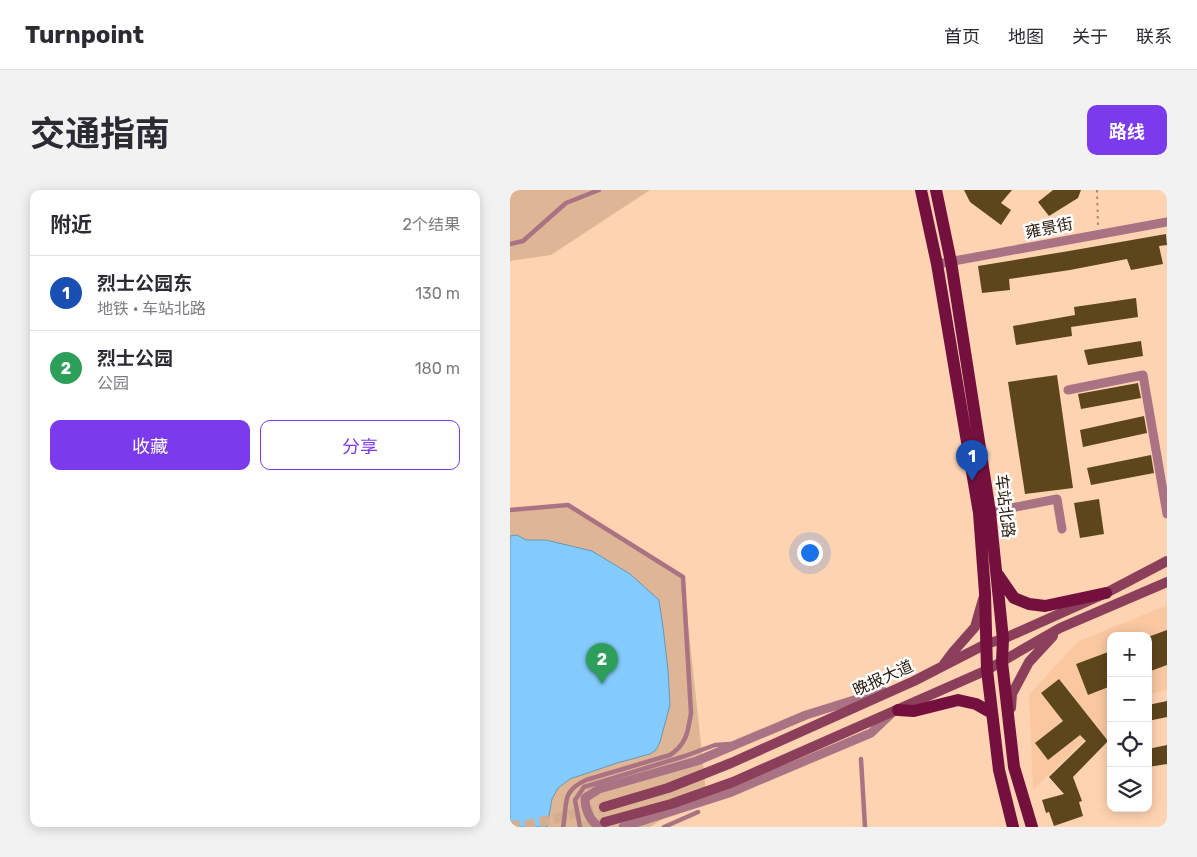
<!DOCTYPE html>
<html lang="zh">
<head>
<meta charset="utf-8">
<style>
  body { margin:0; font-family:Rubik,"Noto Sans SC",sans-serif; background:#f2f2f3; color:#2b2b33 }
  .controls { position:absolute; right:15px; bottom:15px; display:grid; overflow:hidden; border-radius:10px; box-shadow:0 2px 12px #0003 }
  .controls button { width:45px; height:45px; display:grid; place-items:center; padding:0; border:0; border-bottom:1px solid #e1e1e2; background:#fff; color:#2b2b33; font:25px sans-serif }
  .you { position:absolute; left:299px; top:362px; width:18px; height:18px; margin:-12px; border:4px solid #fff; border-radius:50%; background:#1a73e8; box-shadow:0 0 0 8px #1a73e833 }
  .badge { display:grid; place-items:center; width:32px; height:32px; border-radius:50%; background:#7c3aed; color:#fff; font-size:16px; font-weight:700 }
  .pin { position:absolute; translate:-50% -41px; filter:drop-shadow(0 1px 2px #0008) }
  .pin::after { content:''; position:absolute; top:26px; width:18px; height:15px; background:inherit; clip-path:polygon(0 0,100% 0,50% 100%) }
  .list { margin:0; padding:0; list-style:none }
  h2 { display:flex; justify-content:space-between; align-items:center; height:65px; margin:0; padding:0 20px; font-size:21px }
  h2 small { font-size:16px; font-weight:400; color:#7c7c81 }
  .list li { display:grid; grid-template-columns:32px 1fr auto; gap:15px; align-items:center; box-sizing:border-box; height:75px; padding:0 20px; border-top:1px solid #e1e1e2 }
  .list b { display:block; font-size:19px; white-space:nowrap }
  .list p { margin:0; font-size:16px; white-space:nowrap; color:#7c7c81 }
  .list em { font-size:16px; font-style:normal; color:#7c7c81 }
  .actions { display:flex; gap:10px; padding:15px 20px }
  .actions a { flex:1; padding:11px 0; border:1px solid #7c3aed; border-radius:10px; text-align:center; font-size:18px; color:#7c3aed }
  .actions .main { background:#7c3aed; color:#fff }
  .icon { flex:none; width:28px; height:28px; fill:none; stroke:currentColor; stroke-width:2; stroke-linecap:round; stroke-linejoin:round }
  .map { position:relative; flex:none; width:657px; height:637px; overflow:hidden; border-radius:10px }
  header { display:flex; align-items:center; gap:30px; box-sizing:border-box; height:70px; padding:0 25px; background:#fff; border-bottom:1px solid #e1e1e2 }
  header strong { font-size:24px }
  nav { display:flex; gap:28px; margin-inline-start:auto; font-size:18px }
  .intro { display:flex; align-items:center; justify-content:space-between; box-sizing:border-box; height:120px; padding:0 30px }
  h1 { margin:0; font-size:35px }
  .button { padding:12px 22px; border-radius:10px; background:#7c3aed; color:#fff; font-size:18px; font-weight:700 }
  main { display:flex; gap:30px; padding:0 30px }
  aside { flex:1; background:#fff; border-radius:10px; box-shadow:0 2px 12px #0003 }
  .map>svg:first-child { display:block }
  .built { fill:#f9c8a1 }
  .green { fill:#deb696 }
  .water { fill:#83cbfc; stroke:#6896b5 }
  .building { fill:#5d461c }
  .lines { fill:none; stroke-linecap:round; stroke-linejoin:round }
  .secondary-tunnel { stroke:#d4ae90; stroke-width:10; stroke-dasharray:10 5; stroke-linecap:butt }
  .path { stroke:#a98970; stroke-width:2; stroke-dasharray:2.5 4; stroke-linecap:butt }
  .lane { stroke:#aa7383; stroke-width:4.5 }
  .street { stroke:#aa7383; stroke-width:9 }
  .secondary { stroke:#8c3f5a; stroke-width:10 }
  .primary { stroke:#74103d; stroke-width:12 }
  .labels { text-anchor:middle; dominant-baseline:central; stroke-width:5; stroke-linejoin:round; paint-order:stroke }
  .street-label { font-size:16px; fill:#2a1b0e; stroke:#fdfdfd }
</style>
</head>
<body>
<header>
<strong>Turnpoint</strong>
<nav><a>首页</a><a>地图</a><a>关于</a><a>联系</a></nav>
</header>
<div class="intro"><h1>交通指南</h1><a class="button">路线</a></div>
<main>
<aside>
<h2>附近<small>2个结果</small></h2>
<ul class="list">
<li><span class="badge" style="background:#1a4fb4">1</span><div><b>烈士公园东</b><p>地铁 · 车站北路</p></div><em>130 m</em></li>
<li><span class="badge" style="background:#2e9e5b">2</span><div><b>烈士公园</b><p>公园</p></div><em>180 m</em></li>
</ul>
<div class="actions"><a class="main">收藏</a><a>分享</a></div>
</aside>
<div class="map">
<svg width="657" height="637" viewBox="0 0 657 637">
  <rect width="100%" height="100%" fill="#fed3b1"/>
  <!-- built -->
  <path class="built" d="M657,415V499L638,505V446H601V554L583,542L523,600L519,505L567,452Z"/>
  <!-- green -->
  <path class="green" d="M0,0H140L41,65L0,71Z
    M58,315L173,387L196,601L140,637H0V320Z"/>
  <!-- water -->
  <path class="water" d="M7,345L16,350H36L82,361L120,384L149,410L153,437L158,480L160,515L150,552L146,560L140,564L107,573L60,589L48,598L42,609L37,637H0V346Z"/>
  <!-- building -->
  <path class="building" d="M454,0H502L491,13L501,20L491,35L460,12Z
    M543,0H571L568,8L539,26L528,12Z
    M656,44L657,55L649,56L653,74L621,80L617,69L560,80L499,89L500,100L472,103L468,76L559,61Z
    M626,108L628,127L561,137L562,146L506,155L503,136L565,125L564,117Z
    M631,151L633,166L578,175L574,160Z
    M547,185L563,298L515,304L498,192Z
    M628,193L631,208L571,219L568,204Z
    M634,226L637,243L573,257L570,240Z
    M641,265L644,283L581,295L577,278Z
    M589,309L594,344L570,348L564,313Z
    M657,440V475L638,482V447Z
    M601,461V496L578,505L566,474Z
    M549,489L598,551L563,587L572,611L569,612L573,626L544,636L539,622L536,623L532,610L554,604L539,587L576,551L570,545L538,570L525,553L553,531L531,503Z
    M657,511V527L638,531V515Z
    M657,555V574L638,577V559Z"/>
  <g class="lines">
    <!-- secondary-tunnel -->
    <path class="secondary-tunnel" d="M0,636L17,635L94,617
      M72,637L93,632"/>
    <!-- path -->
    <path class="path" d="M587,0L588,35"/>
    <!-- lane -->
    <path class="lane" d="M0,54L13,51L56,13L89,0
      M0,320L58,315L173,387L181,523C178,541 177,554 160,565L76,590C50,602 58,614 53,637
      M351,569L355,637
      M70,637L65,610L74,597L175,566L205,555L220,554
      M154,637L188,622"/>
    <!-- street -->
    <path class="street" d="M427,74L657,32
      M558,200L633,185L657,324
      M475,323L547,309L552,339
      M90,637C80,632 75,619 75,608L89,599L187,571L296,525L373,501
      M113,637L219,603L361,543L382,523"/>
    <!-- secondary -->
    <path class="secondary" d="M434,474L443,462L465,437L473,409
      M501,518L502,504L519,472L543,446
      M94,617L158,598L221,573L404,491L476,454L493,449L596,403L657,371
      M95,632L161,614L223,592L477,480L550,438L657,392"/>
    <!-- primary -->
    <path class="primary" d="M411,0L427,74L469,323L475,403L477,480L489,580L503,637
      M426,0L441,72L480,322L493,449L492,472L504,577L522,637
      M488,385L504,408L519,414L535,416L596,403
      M388,520L404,521L448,510L466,514L482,523"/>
  </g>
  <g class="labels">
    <!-- street labels -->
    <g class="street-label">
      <text transform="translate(539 38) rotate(-11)">雍景街</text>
      <text transform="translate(495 316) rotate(83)">车站北路</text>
      <text transform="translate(373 488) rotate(-24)">晚报大道</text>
    </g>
  </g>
</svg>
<div class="controls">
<button>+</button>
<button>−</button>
<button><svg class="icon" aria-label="locate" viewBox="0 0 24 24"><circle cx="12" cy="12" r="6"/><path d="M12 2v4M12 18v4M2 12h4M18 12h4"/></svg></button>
<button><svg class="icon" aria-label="layers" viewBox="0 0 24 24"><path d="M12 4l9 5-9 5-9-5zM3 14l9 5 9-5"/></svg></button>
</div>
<div class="you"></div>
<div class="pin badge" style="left:462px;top:291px;background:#1a4fb4">1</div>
<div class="pin badge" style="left:92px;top:494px;background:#2e9e5b">2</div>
</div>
</main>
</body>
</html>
